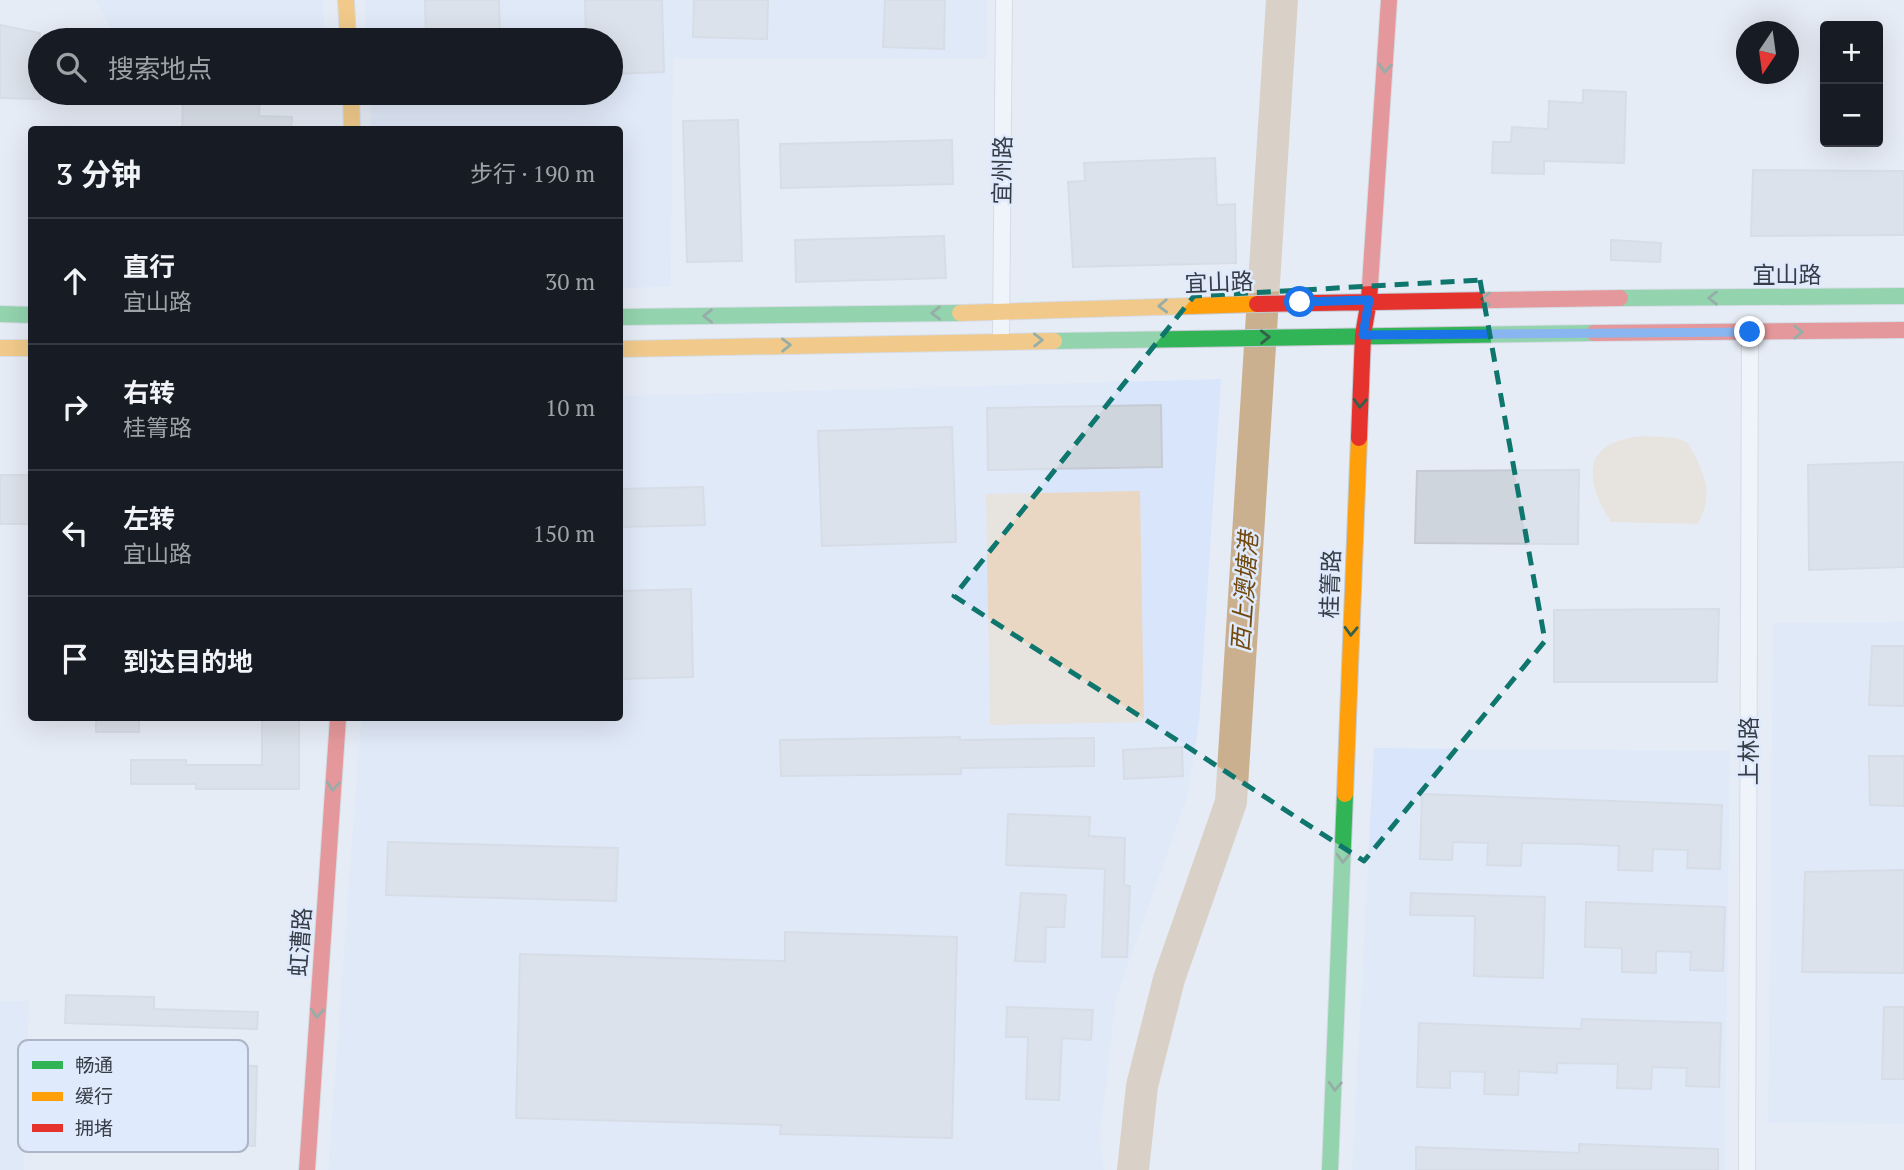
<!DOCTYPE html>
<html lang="zh">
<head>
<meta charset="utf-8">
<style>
  body { margin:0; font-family:"PT Serif","Noto Sans SC",serif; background:#20242c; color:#f1f3f6 }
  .controls { position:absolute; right:21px; top:21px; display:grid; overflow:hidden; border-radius:7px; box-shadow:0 7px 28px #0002 }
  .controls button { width:63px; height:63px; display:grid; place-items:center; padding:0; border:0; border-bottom:2px solid #363941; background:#171b24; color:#f1f3f6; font:35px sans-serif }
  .compass { position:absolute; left:1736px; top:21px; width:63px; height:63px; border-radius:50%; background:#171b24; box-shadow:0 7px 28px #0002; rotate:193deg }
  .stop { position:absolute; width:21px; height:21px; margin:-16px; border:5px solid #1a73e8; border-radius:50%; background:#fff }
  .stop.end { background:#1a73e8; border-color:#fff; box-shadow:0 2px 7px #0008 }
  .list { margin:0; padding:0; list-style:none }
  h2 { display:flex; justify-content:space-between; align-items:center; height:91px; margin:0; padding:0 28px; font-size:30px }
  h2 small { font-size:23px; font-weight:400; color:#9ea1a6 }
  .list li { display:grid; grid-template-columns:46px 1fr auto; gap:21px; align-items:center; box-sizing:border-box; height:126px; padding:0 28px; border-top:2px solid #363941 }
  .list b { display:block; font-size:26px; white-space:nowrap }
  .list p { margin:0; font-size:23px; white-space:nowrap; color:#9ea1a6 }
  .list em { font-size:23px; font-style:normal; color:#9ea1a6 }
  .icon { flex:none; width:38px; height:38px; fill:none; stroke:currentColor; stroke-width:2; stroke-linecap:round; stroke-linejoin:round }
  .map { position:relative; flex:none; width:1904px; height:1170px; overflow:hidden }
  .search { position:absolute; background:#171b24; box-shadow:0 7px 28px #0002; left:28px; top:28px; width:595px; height:77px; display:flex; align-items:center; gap:18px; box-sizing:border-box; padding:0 24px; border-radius:38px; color:#9ea1a6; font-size:26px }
  .panel { position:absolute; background:#171b24; box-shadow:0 7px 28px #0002; left:28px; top:126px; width:595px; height:595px; border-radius:7px }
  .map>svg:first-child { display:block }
  .built { fill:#d9e5fa }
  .green { fill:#e9d7c3 }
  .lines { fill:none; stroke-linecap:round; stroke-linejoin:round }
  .river { stroke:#cbb090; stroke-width:32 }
  .building { fill:#cfd5dd; stroke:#c5cad3; stroke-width:2 }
  .street-casing { stroke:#c3c8d1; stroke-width:18 }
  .fast-casing { stroke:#c3c8d1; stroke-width:18 }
  .slow-casing { stroke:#c3c8d1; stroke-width:18 }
  .jam-casing { stroke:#c3c8d1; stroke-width:18 }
  .street { stroke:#fbfcfe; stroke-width:16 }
  .fast { stroke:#30b455; stroke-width:16 }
  .slow { stroke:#ff9f0a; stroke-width:16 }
  .jam { stroke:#e5322d; stroke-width:16 }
  .oneway { stroke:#35614a }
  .route { stroke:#1a73e8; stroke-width:9 }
  .marked { fill:none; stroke:#0f766e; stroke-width:5; stroke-dasharray:14 9; stroke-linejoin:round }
  .labels { text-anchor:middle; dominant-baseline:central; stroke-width:5; stroke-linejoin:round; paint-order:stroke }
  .street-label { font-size:23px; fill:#373d46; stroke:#dfeafd }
  .water-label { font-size:24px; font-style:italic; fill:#734a0e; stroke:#dfeafd }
  .key { fill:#dfeafd; stroke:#adb6c6; stroke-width:2 }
  .key-label { font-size:19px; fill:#373d46 }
</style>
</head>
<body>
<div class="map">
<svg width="1904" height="1170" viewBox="0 0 1904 1170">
  <rect width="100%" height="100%" fill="#e6ecf6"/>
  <!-- built -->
  <path class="built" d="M96,0H323L325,40L116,39Z
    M365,0H987L986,58H673L671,287L620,288V130L371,129L370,93H611V40H367Z
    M1221,379L1199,722L1188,795L1116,999L1100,1136L1104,1170H328L361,718H620V396Z
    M1904,622V1124L1768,1123L1773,623Z
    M1374,748L1730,751L1725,1170H1352Z
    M0,1001H29L24,1170H0Z"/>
  <!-- green -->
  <path class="green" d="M1647,436L1676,438L1688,443C1704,473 1715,491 1698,524L1611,522C1581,475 1584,439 1647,436Z
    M1140,491L1144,722L990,725L986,494Z"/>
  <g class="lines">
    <!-- river -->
    <path class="river" d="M1133,1170L1142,1086L1169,979L1231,802L1282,0"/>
  </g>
  <!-- building -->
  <path class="building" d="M425,0H499L500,40H426Z
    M585,0H662L664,72L611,74V40H586Z
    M694,0H768L767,39L693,37Z
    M885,0H945L944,49L883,47Z
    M0,25L40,33V99L0,98Z
    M1583,90L1626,92L1624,163L1544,161V174L1492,173L1493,142H1511L1512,127L1548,129L1549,101L1583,103Z
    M183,93H260L259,116L292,117L291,130H182Z
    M738,120L742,261L687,262L683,121Z
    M952,140L953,184L781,188L780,144Z
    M1215,158L1217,205L1235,204L1236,263L1073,267L1068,182L1085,181L1084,163Z
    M1753,170L1904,171V235L1751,236Z
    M944,236L946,278L796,282L795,240Z
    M1611,240L1661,243L1660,262L1611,260Z
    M1161,405L1162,467L988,470L987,408Z
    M952,427L956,542L822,546L818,431Z
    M1904,462V567L1809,570L1808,465Z
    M1579,470L1578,544L1415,543L1417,471Z
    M0,475H32V524H0Z
    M703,487L705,525L620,527V489Z
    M691,589L693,677L620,679V591Z
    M1719,609L1717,682H1554V610Z
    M1872,646H1904V706L1869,705Z
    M96,718H139V732H96Z
    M262,718H299V789H196V784H131V760H186V765H262Z
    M960,737V740L1094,738V766L961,768V774L781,776L780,740Z
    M1182,747L1183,776L1124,779L1123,750Z
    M1869,756H1904V806L1870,805Z
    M1422,794L1722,805L1720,869L1687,868L1688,850L1653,849L1652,871L1618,870L1619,846L1581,844L1522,843L1521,866L1487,865L1488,843L1453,842L1452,860L1420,859Z
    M1008,814L1090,817L1089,836L1125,838L1124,885L1130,886L1127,957H1102L1105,869L1006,865Z
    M388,842L618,848L616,901L386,895Z
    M1904,870V973L1802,972L1805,872Z
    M1021,893L1066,895L1064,927H1046L1045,962L1015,961Z
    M1411,893L1545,897L1543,978L1474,976L1475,916L1410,915Z
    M1586,902L1725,907L1723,971L1690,970L1691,952L1656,951V973L1622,972V948L1585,947Z
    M785,932L957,937L952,1138L780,1134L781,1125L516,1118L520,954L785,961Z
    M66,995L154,997V1009L258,1012L257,1029L65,1023Z
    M1007,1007L1093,1010L1091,1040L1062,1038L1059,1100L1026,1099L1028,1037H1006Z
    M1884,1007H1904V1079H1882Z
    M1582,1019L1721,1023L1719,1087L1686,1086L1687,1068L1652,1067L1651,1089L1617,1088L1618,1064L1557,1063V1073L1519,1071L1518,1095L1484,1094L1485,1072L1450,1071V1088L1417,1087L1419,1023L1581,1029Z
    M230,1065L257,1066L255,1146L228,1145Z
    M1579,1144L1718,1149V1170H1416V1147L1579,1153Z"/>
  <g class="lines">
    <defs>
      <path id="street" d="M1001,340L1004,0
        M1747,1170L1750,333"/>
      <path id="fast" d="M1620,298L1904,296
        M0,314L32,315
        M620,317L960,313
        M1054,341L1594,333
        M1330,1170L1345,794"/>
      <path id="slow" d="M346,0L348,40
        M351,93L352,130
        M960,313L1257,304
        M0,348H32
        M620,349L1054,341
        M1345,794L1359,438"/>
      <path id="jam" d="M1257,304L1620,298
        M1594,333L1904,330
        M1359,438L1363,335L1369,300L1389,0
        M307,1170L338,718"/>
    </defs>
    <!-- street casing -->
    <use href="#street" class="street-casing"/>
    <!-- fast casing -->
    <use href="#fast" class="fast-casing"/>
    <!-- slow casing -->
    <use href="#slow" class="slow-casing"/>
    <!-- jam casing -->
    <use href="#jam" class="jam-casing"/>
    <!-- street -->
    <use href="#street" class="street"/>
    <!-- fast -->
    <use href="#fast" class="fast"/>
    <!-- slow -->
    <use href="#slow" class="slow"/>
    <!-- jam -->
    <use href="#jam" class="jam"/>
  </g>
  <!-- one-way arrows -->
  <defs><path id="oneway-chevron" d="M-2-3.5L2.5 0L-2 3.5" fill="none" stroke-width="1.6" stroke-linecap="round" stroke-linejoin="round" transform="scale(1.75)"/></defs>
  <g class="oneway">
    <use href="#oneway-chevron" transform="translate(1385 68) rotate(94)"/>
    <use href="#oneway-chevron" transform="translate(1713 298) rotate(180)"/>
    <use href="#oneway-chevron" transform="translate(1486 299) rotate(180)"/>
    <use href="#oneway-chevron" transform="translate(1163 306) rotate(178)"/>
    <use href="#oneway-chevron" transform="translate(936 313) rotate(179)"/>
    <use href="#oneway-chevron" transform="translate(708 316) rotate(179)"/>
    <use href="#oneway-chevron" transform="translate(1798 332) rotate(-1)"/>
    <use href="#oneway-chevron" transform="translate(1265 337) rotate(-1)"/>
    <use href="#oneway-chevron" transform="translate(1038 340) rotate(-1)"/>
    <use href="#oneway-chevron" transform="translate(786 345) rotate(-1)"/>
    <use href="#oneway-chevron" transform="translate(1360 403) rotate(92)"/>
    <use href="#oneway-chevron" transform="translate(1351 631) rotate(92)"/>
    <use href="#oneway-chevron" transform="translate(333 786) rotate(94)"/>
    <use href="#oneway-chevron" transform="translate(1343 858) rotate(92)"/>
    <use href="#oneway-chevron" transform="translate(317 1013) rotate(94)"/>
    <use href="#oneway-chevron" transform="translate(1335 1086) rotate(93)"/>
  </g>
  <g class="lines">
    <!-- route -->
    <path class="route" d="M1300,302L1369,300L1363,335L1750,332"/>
  </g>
  <!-- marked area -->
  <path d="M0 0H1904V1170H0ZM1480,280L1545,641L1364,861L954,596L1194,296Z" fill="#e6ecf6" fill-opacity=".55" fill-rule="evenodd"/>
  <path class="marked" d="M1480,280L1545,641L1364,861L954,596L1194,296Z"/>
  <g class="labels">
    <!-- street labels -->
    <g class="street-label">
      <text transform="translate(1002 170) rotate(-89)">宜州路</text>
      <text x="1787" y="274">宜山路</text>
      <text transform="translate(1219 282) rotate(-2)">宜山路</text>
      <text transform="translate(1330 584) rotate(-88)">桂箐路</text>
      <text transform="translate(1748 751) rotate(-90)">上林路</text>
      <text transform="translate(300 942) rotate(-86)">虹漕路</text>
    </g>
    <!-- water labels -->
    <g class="water-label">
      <text transform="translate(1244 592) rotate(-86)">西上澳塘港</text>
    </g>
  </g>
  <!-- legend -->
  <rect x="18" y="1040" width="230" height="112" rx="10" class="key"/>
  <rect x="32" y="1061" width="31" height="8" fill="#30b455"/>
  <rect x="32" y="1092" width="31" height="9" fill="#ff9f0a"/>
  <rect x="32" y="1124" width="31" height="8" fill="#e5322d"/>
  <g class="key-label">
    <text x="75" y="1072">畅通</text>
    <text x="75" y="1103">缓行</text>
    <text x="75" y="1135">拥堵</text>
  </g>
</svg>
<div class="controls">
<button>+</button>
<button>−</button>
</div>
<svg class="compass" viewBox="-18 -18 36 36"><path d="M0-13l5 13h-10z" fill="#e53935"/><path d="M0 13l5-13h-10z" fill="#9ea1a6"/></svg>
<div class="stop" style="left:1300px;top:302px"></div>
<div class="stop end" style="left:1750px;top:332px"></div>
<div class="search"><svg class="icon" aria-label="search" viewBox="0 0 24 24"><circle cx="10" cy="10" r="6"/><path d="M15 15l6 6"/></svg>搜索地点</div>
<section class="panel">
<h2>3 分钟<small>步行 · 190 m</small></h2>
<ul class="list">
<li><svg class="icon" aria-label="ahead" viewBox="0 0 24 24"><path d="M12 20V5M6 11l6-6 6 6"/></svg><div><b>直行</b><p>宜山路</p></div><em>30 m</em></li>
<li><svg class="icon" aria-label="right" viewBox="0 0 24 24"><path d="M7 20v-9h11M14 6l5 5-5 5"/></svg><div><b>右转</b><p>桂箐路</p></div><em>10 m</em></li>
<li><svg class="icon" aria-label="left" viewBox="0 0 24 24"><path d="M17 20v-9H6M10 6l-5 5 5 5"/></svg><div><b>左转</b><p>宜山路</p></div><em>150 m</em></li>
<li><svg class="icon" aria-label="arrive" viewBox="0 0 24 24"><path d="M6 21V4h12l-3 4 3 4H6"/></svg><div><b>到达目的地</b></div></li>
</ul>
</section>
</div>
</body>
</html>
